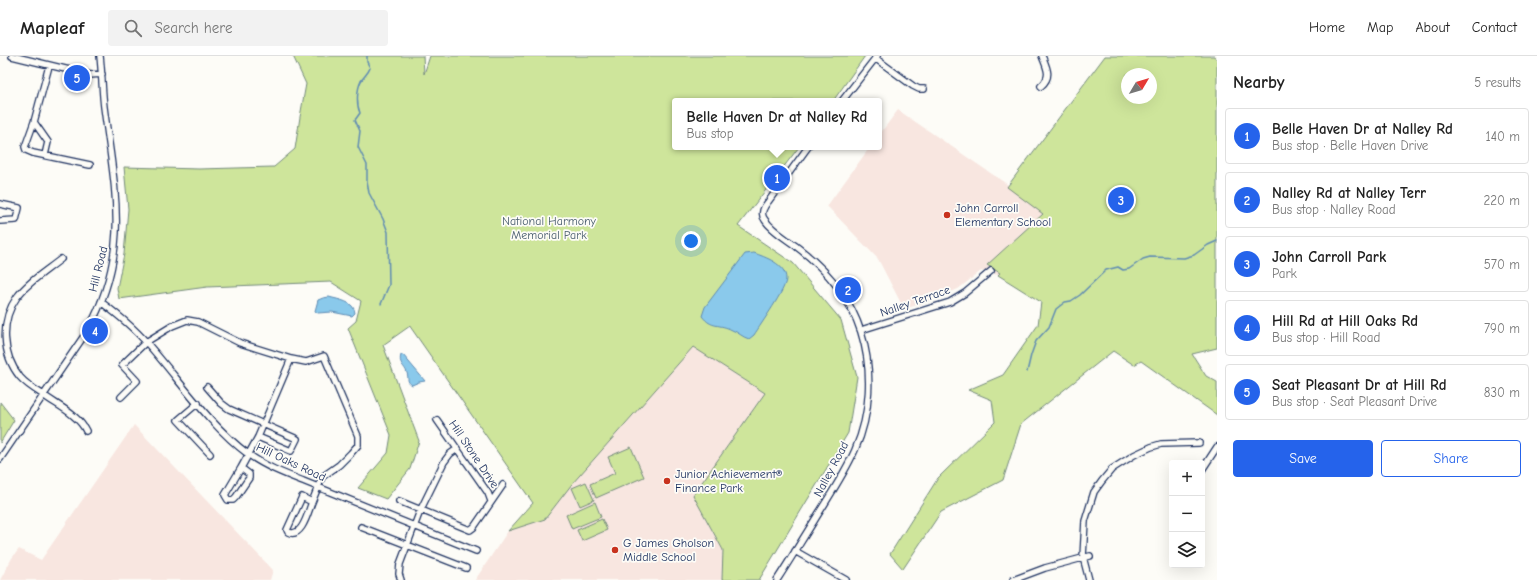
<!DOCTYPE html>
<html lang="en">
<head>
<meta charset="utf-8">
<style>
  body { margin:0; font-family:"Comic Neue",sans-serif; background:#f2f2f2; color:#222 }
  .controls { position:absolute; right:12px; bottom:12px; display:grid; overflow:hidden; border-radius:4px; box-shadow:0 4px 16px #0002 }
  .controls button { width:36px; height:36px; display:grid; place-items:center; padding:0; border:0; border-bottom:1px solid #e0e0e0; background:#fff; color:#222; font:20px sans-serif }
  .compass { position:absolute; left:1121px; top:12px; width:36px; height:36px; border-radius:50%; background:#fff; box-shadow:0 4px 16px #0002; rotate:52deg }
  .you { position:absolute; left:691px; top:185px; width:14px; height:14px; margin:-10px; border:3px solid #fff; border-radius:50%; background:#1a73e8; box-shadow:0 0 0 6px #1a73e833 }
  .badge { display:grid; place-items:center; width:26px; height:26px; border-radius:50%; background:#2563eb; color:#fff; font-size:13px; font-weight:700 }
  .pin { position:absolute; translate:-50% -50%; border:2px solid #fff; box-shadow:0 1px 4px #0006 }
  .popup { position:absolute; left:672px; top:42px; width:210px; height:52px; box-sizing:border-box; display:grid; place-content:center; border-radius:4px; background:#fff; filter:drop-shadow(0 1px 3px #0005); font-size:13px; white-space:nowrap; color:#767676 }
  .popup b { font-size:15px; color:#222 }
  .popup::after { content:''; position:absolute; left:50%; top:100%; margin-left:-8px; border:8px solid transparent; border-top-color:#fff }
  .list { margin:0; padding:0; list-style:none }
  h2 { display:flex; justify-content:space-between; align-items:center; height:52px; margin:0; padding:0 16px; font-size:17px }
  h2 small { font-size:13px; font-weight:400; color:#767676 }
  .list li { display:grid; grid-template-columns:26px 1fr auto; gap:12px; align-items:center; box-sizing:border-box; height:56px; margin:0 8px 8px; padding:0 8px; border:1px solid #e0e0e0; border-radius:4px }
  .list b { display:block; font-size:15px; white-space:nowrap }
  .list p { margin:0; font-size:13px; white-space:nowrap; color:#767676 }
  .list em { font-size:13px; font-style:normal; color:#767676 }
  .actions { display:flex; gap:8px; padding:12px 16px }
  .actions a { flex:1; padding:9px 0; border:1px solid #2563eb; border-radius:4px; text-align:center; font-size:14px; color:#2563eb }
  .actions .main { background:#2563eb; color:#fff }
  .icon { flex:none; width:22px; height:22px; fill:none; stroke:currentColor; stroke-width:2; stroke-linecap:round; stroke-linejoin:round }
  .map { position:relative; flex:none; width:1217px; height:524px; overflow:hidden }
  header { display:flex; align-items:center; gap:24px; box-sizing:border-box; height:56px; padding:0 20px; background:#fff; border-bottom:1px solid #e0e0e0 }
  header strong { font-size:19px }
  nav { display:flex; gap:22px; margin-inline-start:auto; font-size:14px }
  .search { width:280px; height:36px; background:#f2f2f2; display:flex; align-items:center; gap:10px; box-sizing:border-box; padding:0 14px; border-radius:4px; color:#767676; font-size:15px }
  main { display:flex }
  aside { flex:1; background:#fff }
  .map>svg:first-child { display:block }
  .built { fill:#f8e6e0 }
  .green { fill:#cee59b; stroke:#748a7c; fill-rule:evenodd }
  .water { fill:#8ac9eb; stroke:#5e8bb3 }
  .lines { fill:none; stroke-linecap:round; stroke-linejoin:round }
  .stream { stroke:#5e8bb3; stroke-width:1.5 }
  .minor-casing { stroke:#1b2f5e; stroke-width:8 }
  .minor { stroke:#fdfcf7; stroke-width:5.5 }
  .poi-dot { fill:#c8321e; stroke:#fdfcf7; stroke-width:1.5 }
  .labels { text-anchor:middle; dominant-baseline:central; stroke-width:3.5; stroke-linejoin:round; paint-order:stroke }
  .poi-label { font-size:12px; fill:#1b2f5e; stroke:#fdfcf7; text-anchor:start }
  .park-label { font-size:12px; fill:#485c6d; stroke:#fdfcf7 }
  .street-label { font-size:12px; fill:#1b2f5e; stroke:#fdfcf7 }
</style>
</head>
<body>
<header>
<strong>Mapleaf</strong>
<div class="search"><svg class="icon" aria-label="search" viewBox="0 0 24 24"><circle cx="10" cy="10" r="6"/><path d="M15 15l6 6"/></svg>Search here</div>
<nav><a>Home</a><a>Map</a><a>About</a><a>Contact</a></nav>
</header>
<main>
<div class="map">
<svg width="1217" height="524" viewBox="0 0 1217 524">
  <rect width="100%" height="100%" fill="#fdfcf7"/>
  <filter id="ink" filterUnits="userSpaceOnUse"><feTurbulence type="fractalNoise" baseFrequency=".025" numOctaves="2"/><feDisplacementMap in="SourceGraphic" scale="8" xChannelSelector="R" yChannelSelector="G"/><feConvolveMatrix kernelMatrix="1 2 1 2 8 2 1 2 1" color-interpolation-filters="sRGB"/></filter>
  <g filter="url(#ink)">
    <!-- built -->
    <path class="built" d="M898,54L1011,131L1107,161L1041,189L998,219L981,215L958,233L927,246L904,253L878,203L827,150L870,91H879V79Z
      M693,291L765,337L693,439L723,494L722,524H475L508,475L545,463L572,428Z
      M134,369L273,514L270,524H0L12,502L19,493L41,504Z"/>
    <!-- green -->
    <path class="green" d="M293,0H423L424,18L430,0H865L833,45H675V91H799L738,170L793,207L841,264L857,321L848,377L759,524H722L723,494L693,439L765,337L693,291L572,428L545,463L508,475L533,447L409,269L410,270L383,289L419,385L410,413L386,443L358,432L388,397L391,379L348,272L356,265L361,245L331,226L207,231L119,243L117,232L124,198L128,153L124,111L199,113L274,111L295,93L300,61L306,28Z
      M1105,0H1214L1217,4V292L1192,298L1206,320L1217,326V359L1141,305L1134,309L1113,295L1021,368L1003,424L941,456L903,513L890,498L938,422L995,366L992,344L968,334L1003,319L1038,269L1041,246L998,219L1000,217L987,209L1043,158L1007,131ZM1127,18H1151V42H1127Z
      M0,346L14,364L0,387Z
      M631,391L644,421L596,442L590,428L615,417L608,401Z
      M586,426L594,444L580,450L572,432Z
      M595,446L601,461L572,473L566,459Z
      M602,463L607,474L582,485L577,474Z"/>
    <!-- water -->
    <path class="water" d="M754,197C765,201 786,208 786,223C786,233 761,268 754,279L749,283C742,281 738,276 732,274C719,267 712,273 702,260L705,251L745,198Z
      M329,241C339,244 354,245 355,257L352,260L332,256L318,257L315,255L318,244L323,242Z
      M401,299H403L425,325L419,326L412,329C406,325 409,323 407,317C405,310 398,308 401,299Z"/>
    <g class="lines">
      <!-- stream -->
      <path class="stream" d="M367,0V6L370,12C368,18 364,20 361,25C357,33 356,48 360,57L355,64L360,75L358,91L367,109V126L369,137L383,163L388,176L389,229L381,248
        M1027,316L1031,299L1036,285L1049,271L1056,253L1065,246L1071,245L1080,239L1106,214L1118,211L1123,214L1129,213L1143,203L1150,201L1184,202L1194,199L1208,189L1217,185"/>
      <defs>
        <path id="minor" d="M12,0L90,19L102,18
          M875,2L913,30L919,33H924
          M1041,30C1052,21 1047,12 1042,0
          M842,45L877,0
          M34,66L25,91L26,94L33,97L90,109
          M45,99L48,86L34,66L49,10
          M0,148L19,152L16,164L0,165
          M61,203C46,215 28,226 17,241C0,265 2,299 20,321C26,328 34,333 42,338C56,349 78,358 86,375
          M101,246C117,258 133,271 146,286C179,323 209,369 248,398C264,410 285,418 303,425L476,495
          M861,274L950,246L965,237L991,215
          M207,331L221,347L229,353L297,383L291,395L258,381
          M121,341L137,325L122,309L146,286L172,270L187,264L198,266L240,287L291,303L306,306L324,300L358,380V389L351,397L339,409L322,421L312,446
          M198,347L178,364L210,398
          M437,364L488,437L491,445
          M0,403L88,274C131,195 115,135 104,51C102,34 102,17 100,0
          M241,412L258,381L291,303
          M241,412L249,418V422L236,441L233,444H228L225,439Z
          M1202,414L1217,391
          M302,441L312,446C308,456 302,483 288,476L287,474Z
          M399,445L470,474L474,471L503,429
          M361,471L466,512
          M795,495L846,524
          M401,524L399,518L400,508L420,455L444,406L450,398L457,393
          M777,524C790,504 802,484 814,465C828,442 844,419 855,394C871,358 873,314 861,276C850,241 826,213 797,191C787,183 772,175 765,164C761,159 762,155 765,150L808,91
          M1013,524L1045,512L1090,500
          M1089,524L1083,501L1085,465L1094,436L1102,425L1112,413L1134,399L1151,391L1161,388L1199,387"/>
      </defs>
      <!-- minor casing -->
      <use href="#minor" class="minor-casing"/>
      <!-- minor -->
      <use href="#minor" class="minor"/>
    </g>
  </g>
  <!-- markers -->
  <g class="poi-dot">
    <circle cx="947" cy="159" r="4"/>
    <circle cx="667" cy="425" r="4"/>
    <circle cx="615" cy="494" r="4"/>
  </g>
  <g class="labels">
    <!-- poi labels -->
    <g class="poi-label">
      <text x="955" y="152">John Carroll<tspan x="955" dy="14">Elementary School</tspan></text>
      <text x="675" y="418">Junior Achievement®<tspan x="675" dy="14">Finance Park</tspan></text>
      <text x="623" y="487">G James Gholson<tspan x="623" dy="14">Middle School</tspan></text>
    </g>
    <!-- park labels -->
    <g class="park-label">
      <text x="549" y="165">National Harmony<tspan x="549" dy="14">Memorial Park</tspan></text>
    </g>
    <!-- street labels -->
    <g class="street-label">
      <text transform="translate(98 213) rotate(-76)">Hill Road</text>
      <text transform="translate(915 245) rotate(-19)">Nalley Terrace</text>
      <text transform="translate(474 398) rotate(56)">Hill Stone Drive</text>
      <text transform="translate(291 406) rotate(25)">Hill Oaks Road</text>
      <text transform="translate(831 413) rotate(-62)">Nalley Road</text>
    </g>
  </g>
</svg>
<div class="controls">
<button>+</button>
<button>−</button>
<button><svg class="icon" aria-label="layers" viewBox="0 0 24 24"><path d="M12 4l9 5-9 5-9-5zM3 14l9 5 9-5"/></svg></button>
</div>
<svg class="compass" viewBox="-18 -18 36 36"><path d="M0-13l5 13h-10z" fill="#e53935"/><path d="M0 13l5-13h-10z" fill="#767676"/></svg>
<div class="you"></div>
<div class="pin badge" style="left:777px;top:122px">1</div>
<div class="popup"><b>Belle Haven Dr at Nalley Rd</b>Bus stop</div>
<div class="pin badge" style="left:848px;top:234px">2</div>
<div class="pin badge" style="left:1121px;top:144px">3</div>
<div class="pin badge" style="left:95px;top:275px">4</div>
<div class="pin badge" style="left:77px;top:22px">5</div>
</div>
<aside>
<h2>Nearby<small>5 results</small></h2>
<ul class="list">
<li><span class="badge">1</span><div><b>Belle Haven Dr at Nalley Rd</b><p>Bus stop · Belle Haven Drive</p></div><em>140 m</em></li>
<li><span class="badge">2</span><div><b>Nalley Rd at Nalley Terr</b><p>Bus stop · Nalley Road</p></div><em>220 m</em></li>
<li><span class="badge">3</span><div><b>John Carroll Park</b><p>Park</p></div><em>570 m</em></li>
<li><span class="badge">4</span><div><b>Hill Rd at Hill Oaks Rd</b><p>Bus stop · Hill Road</p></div><em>790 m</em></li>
<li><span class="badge">5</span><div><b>Seat Pleasant Dr at Hill Rd</b><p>Bus stop · Seat Pleasant Drive</p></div><em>830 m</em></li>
</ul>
<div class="actions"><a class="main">Save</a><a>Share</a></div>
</aside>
</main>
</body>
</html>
